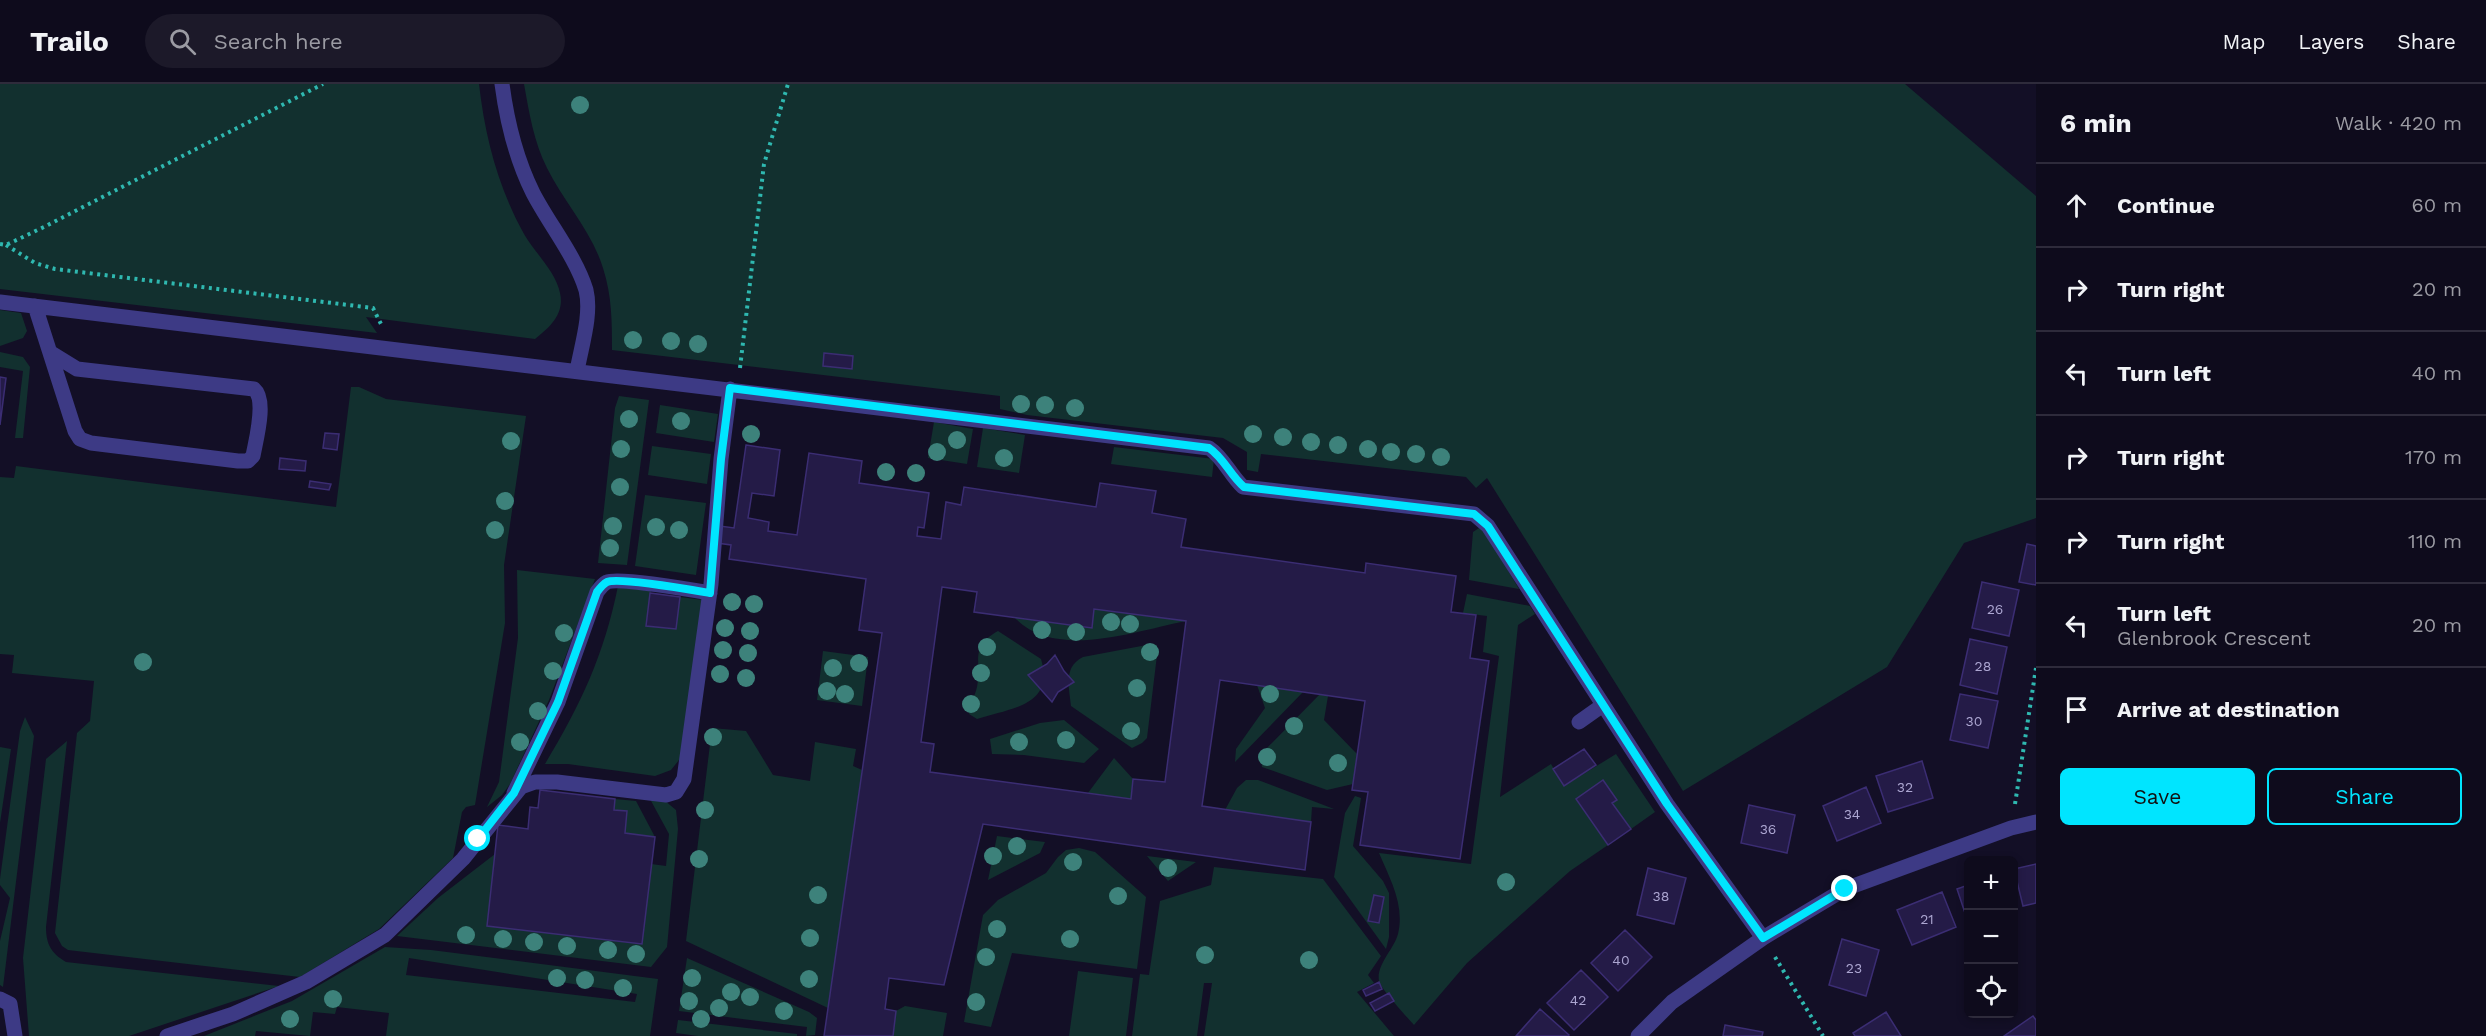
<!DOCTYPE html>
<html lang="en">
<head>
<meta charset="utf-8">
<style>
  body { margin:0; font-family:"Work Sans",sans-serif; background:#1c1929; color:#f1f3f6 }
  .controls { position:absolute; right:18px; bottom:18px; display:grid; overflow:hidden; border-radius:9px; box-shadow:0 3px 9px #0003 }
  .controls button { width:54px; height:54px; display:grid; place-items:center; padding:0; border:0; border-bottom:2px solid #2e2b3b; background:#0e0b1c; color:#f1f3f6; font:30px sans-serif }
  .stop { position:absolute; width:18px; height:18px; margin:-14px; border:4px solid #00e5ff; border-radius:50%; background:#fff }
  .stop.end { background:#00e5ff; border-color:#fff; box-shadow:0 2px 6px #0008 }
  .list { margin:0; padding:0; list-style:none }
  h2 { display:flex; justify-content:space-between; align-items:center; height:78px; margin:0; padding:0 24px; font-size:26px }
  h2 small { font-size:20px; font-weight:400; color:#9b9ba3 }
  .list li { display:grid; grid-template-columns:39px 1fr auto; gap:18px; align-items:center; box-sizing:border-box; height:84px; padding:0 24px; border-top:2px solid #2e2b3b }
  .list b { display:block; font-size:22px; white-space:nowrap }
  .list p { margin:0; font-size:20px; white-space:nowrap; color:#9b9ba3 }
  .list em { font-size:20px; font-style:normal; color:#9b9ba3 }
  .actions { display:flex; gap:12px; padding:18px 24px }
  .actions a { flex:1; padding:14px 0; border:2px solid #00e5ff; border-radius:9px; text-align:center; font-size:21px; color:#00e5ff }
  .actions .main { background:#00e5ff; color:#111 }
  .icon { flex:none; width:33px; height:33px; fill:none; stroke:currentColor; stroke-width:2; stroke-linecap:round; stroke-linejoin:round }
  .map { position:relative; flex:none; width:2036px; height:952px; overflow:hidden }
  header { display:flex; align-items:center; gap:36px; box-sizing:border-box; height:84px; padding:0 30px; background:#0e0b1c; border-bottom:2px solid #2e2b3b }
  header strong { font-size:28px }
  nav { display:flex; gap:33px; margin-inline-start:auto; font-size:21px }
  .search { width:420px; height:54px; background:#1c1929; display:flex; align-items:center; gap:15px; box-sizing:border-box; padding:0 21px; border-radius:33px; color:#9b9ba3; font-size:22px }
  main { display:flex }
  aside { flex:1; background:#0e0b1c }
  .map>svg:first-child { display:block }
  .green { fill:#12302f; fill-rule:evenodd }
  .building { fill:#241b47; stroke:#3b2d73; stroke-width:1.5; fill-rule:evenodd }
  .lines { fill:none; stroke-linecap:round; stroke-linejoin:round }
  .path { stroke:#2fb8b0; stroke-width:4; stroke-dasharray:3 4.5; stroke-linecap:butt }
  .minor { stroke:#3d3a85; stroke-width:15 }
  .tree { fill:#3d827b }
  .route { stroke:#00e5ff; stroke-width:8 }
  .labels { text-anchor:middle; dominant-baseline:central; stroke-width:4.5; stroke-linejoin:round; paint-order:stroke }
  .number-label { font-size:14px; fill:#aca6d1 }
</style>
</head>
<body>
<header>
<strong>Trailo</strong>
<div class="search"><svg class="icon" aria-label="search" viewBox="0 0 24 24"><circle cx="10" cy="10" r="6"/><path d="M15 15l6 6"/></svg>Search here</div>
<nav><a>Map</a><a>Layers</a><a>Share</a></nav>
</header>
<main>
<div class="map">
<svg width="2036" height="952" viewBox="0 0 2036 952">
  <rect width="100%" height="100%" fill="#130f26"/>
  <!-- green -->
  <path class="green" d="M0,0H479C485,53 498,103 524,150C535,169 556,188 560,209C565,230 549,244 535,255L366,233L377,249L0,205Z
    M524,0H1905L2036,112V434L1964,459L1887,583L1683,707L1487,394L1476,404L1466,393L1261,370L1258,388L1247,386V368L1223,354L1027,331L1000,325V312L612,266C612,238 612,212 603,184C592,148 564,118 547,84C534,59 529,28 524,0Z
    M0,226L21,229L27,247L23,254L0,262Z
    M0,268L23,273L30,283L23,354H15L23,287L0,283Z
    M351,303H359L386,315L526,332L504,481L505,539L475,721L466,723L462,728L453,774L379,845L300,893L68,866L62,862L55,849L77,649L90,637L94,597L12,589L14,571L0,570V393L14,394L16,382L336,423Z
    M619,312L649,316L627,481L598,479L615,324Z
    M660,321L718,330L714,358L656,349Z
    M934,338L973,345L967,380L928,374Z
    M983,344L1025,351L1019,389L977,383Z
    M652,362L711,370L707,400L648,391Z
    M1114,363L1214,375L1212,393L1111,380Z
    M645,411L706,419L696,491L635,482Z
    M1479,444L1485,448L1519,505L1469,496L1473,448Z
    M517,486L595,495L549,616L510,700L502,711L487,723L499,698L518,554Z
    M618,502L651,507L647,542L676,545L680,513L703,516L683,671L671,686L655,692L568,680H545C581,620 604,571 618,502Z
    M1467,510L1530,522L1535,530L1518,541L1500,713L1551,680L1564,702L1616,670L1655,728L1631,745L1612,719L1616,715L1603,696L1576,715L1608,761L1570,787L1467,879L1414,941C1407,933 1380,904 1379,897C1376,881 1394,865 1398,850C1405,821 1390,795 1379,769L1471,780L1499,572L1483,568L1487,532L1463,529Z
    M1094,525L1186,537C1135,547 1054,577 1014,533L1092,544Z
    M998,547L1041,575C1055,622 1011,624 977,635L969,630C969,619 975,613 977,603C982,576 969,563 998,547Z
    M1152,560L1157,561V571L1147,654L1142,659L1132,664L1071,622C1069,603 1063,583 1083,573Z
    M823,567L868,573L862,622L817,616Z
    M1257,601L1303,608L1235,678L1236,665L1265,624Z
    M1320,610L1328,612L1324,636L1357,670L1353,700L1327,706L1262,683L1261,674L1265,666Z
    M25,633L34,652L3,903L0,901V857L10,814L0,801V795L20,647Z
    M1064,636L1099,665L1084,679L1024,671L992,670L990,655L1040,639Z
    M712,644L746,647L773,691L810,697L815,658L856,665L853,682L862,686L828,924L686,857Z
    M67,657L46,843C46,860 51,869 66,878L279,902L129,952H29L23,874L46,675Z
    M0,663L11,665L0,739Z
    M1114,674L1133,695L1131,715L1088,709Z
    M1246,696H1258L1334,725L1312,723L1311,738L1225,726L1237,704Z
    M1355,712L1361,714L1353,762L1383,797L1389,809V853L1386,865L1334,793L1345,729Z
    M615,715L636,717L655,753L625,749L627,728L614,726Z
    M650,715L664,716L676,726L678,745L667,863L651,883L397,852L438,814L495,770L487,842L642,860L651,780L666,782L669,750Z
    M997,752L1045,758L1040,769L988,796Z
    M1079,764L1095,768L1146,813L1137,885L1012,869L991,943L964,938L983,831L998,816L1046,789L1058,773L1066,766Z
    M1147,772L1196,778L1168,797Z
    M1214,783L1323,795L1381,872L1368,891L1374,899L1357,908L1394,952H1204L1212,899H1204L1197,952H1132L1140,890L1149,891L1160,817L1211,801Z
    M385,863L431,866L658,895L650,952H386L389,929L337,923L335,930L313,928L310,952L256,947L255,952H204L292,917ZM409,874L637,910L635,918L406,891Z
    M687,874L809,928L817,934L815,951L806,952L807,943L679,927Z
    M1078,887L1133,894L1126,952H1069Z
    M905,922L947,929L943,952H893L896,927Z
    M678,936L797,950V952H698L676,949Z"/>
  <!-- building -->
  <path class="building" d="M824,269L853,272L852,285L823,282Z
    M0,293L6,294L0,341Z
    M325,349L339,350L337,366L323,364Z
    M746,361L780,366L774,412L752,409L748,434L769,438L768,447L797,451L809,369L862,377L859,399L929,409L924,444L918,443L917,452L941,455L946,418L961,421L964,403L1096,423L1100,399L1156,407L1152,429L1186,435L1181,463L1365,489L1366,479L1456,492L1451,528L1476,531L1470,574L1489,577L1460,775L1360,761L1368,708L1352,706L1365,617L1220,596L1202,722L1311,738L1305,786L983,740L944,901L889,894L885,925L896,927L893,952H824L882,549L859,546L866,495L729,475L731,461L717,459L720,442L734,444ZM942,503L977,508L974,528L1092,544L1094,525L1186,537L1165,698L1133,695L1131,715L930,688L934,660L921,658Z
    M280,374L306,377L305,387L279,385Z
    M310,397L331,400L329,406L309,403Z
    M2027,460L2036,462V501L2019,498Z
    M1982,498L2019,506L2009,552L1972,544Z
    M650,509L680,513L676,545L646,542Z
    M1970,555L2007,563L1997,610L1960,601Z
    M1055,571L1064,587L1074,598L1058,608L1052,618L1028,591L1047,580Z
    M1960,610L1998,617L1988,664L1950,656Z
    M1584,665L1596,681L1564,702L1553,685Z
    M1922,677L1933,714L1888,728L1876,692Z
    M1603,696L1617,716L1612,719L1631,745L1608,761L1576,715Z
    M1866,703L1881,739L1837,757L1823,722Z
    M540,706L615,715L614,726L627,727L625,749L655,753L642,860L487,842L498,741L528,745L530,723L538,724Z
    M1749,721L1795,731L1787,769L1741,759Z
    M2036,780V819L2023,822L2014,785Z
    M1648,784L1686,794L1674,840L1637,831Z
    M1968,801V838L1957,805Z
    M1942,808L1956,843L1912,861L1897,826Z
    M1374,811L1384,813L1379,839L1368,837Z
    M1625,846L1652,873L1618,907L1591,879Z
    M1842,855L1879,866L1866,912L1829,901Z
    M1581,886L1608,913L1574,946L1547,919Z
    M1379,898L1382,905L1366,912L1363,906Z
    M1389,909L1394,917L1375,927L1370,919Z
    M1540,925L1569,951L1568,952H1516Z
    M1886,928L1901,952H1855L1853,949Z
    M2033,932L2036,936V952H2004Z
    M1725,941L1763,948L1762,952H1723Z"/>
  <g class="lines">
    <!-- path -->
    <path class="path" d="M0,160L6,161L44,143L323,0
      M6,161L35,179L55,185L373,224L381,240
      M740,284L764,80L788,0
      M2015,720L2036,584
      M1775,873L1823,952"/>
    <!-- minor -->
    <path class="minor" d="M502,0C507,38 516,75 533,109C549,140 576,173 586,206C592,231 581,263 577,287
      M0,218L1209,364C1224,374 1230,391 1243,403L1474,430L1488,442L1667,720L1763,854
      M35,222L75,347L80,355L91,359L238,377H248L253,372C256,355 267,316 254,305L77,285L51,269
      M1579,638L1603,621
      M514,709L558,618L597,508C600,504 603,500 607,498C618,493 693,506 710,509
      M0,915L10,920L15,952
      M167,952L233,930L306,898L385,851L463,775L521,703L535,698H557L666,711L676,708L684,695L711,500L721,375L730,305
      M1638,952L1672,918L1763,854L1845,805L2011,744L2036,738"/>
  </g>
  <!-- trees -->
  <g class="tree">
    <circle cx="580" cy="21" r="9"/>
    <circle cx="633" cy="256" r="9"/>
    <circle cx="671" cy="257" r="9"/>
    <circle cx="698" cy="260" r="9"/>
    <circle cx="1021" cy="320" r="9"/>
    <circle cx="1045" cy="321" r="9"/>
    <circle cx="1075" cy="324" r="9"/>
    <circle cx="629" cy="335" r="9"/>
    <circle cx="681" cy="337" r="9"/>
    <circle cx="751" cy="350" r="9"/>
    <circle cx="1253" cy="350" r="9"/>
    <circle cx="1283" cy="353" r="9"/>
    <circle cx="957" cy="356" r="9"/>
    <circle cx="511" cy="357" r="9"/>
    <circle cx="1311" cy="358" r="9"/>
    <circle cx="1338" cy="361" r="9"/>
    <circle cx="621" cy="365" r="9"/>
    <circle cx="1368" cy="365" r="9"/>
    <circle cx="937" cy="368" r="9"/>
    <circle cx="1391" cy="368" r="9"/>
    <circle cx="1416" cy="370" r="9"/>
    <circle cx="1441" cy="373" r="9"/>
    <circle cx="1004" cy="374" r="9"/>
    <circle cx="886" cy="388" r="9"/>
    <circle cx="916" cy="389" r="9"/>
    <circle cx="620" cy="403" r="9"/>
    <circle cx="505" cy="417" r="9"/>
    <circle cx="613" cy="442" r="9"/>
    <circle cx="656" cy="443" r="9"/>
    <circle cx="495" cy="446" r="9"/>
    <circle cx="679" cy="446" r="9"/>
    <circle cx="610" cy="464" r="9"/>
    <circle cx="732" cy="518" r="9"/>
    <circle cx="754" cy="520" r="9"/>
    <circle cx="1111" cy="538" r="9"/>
    <circle cx="1130" cy="540" r="9"/>
    <circle cx="725" cy="544" r="9"/>
    <circle cx="1042" cy="546" r="9"/>
    <circle cx="750" cy="547" r="9"/>
    <circle cx="1076" cy="548" r="9"/>
    <circle cx="564" cy="549" r="9"/>
    <circle cx="987" cy="563" r="9"/>
    <circle cx="723" cy="566" r="9"/>
    <circle cx="1150" cy="568" r="9"/>
    <circle cx="748" cy="569" r="9"/>
    <circle cx="143" cy="578" r="9"/>
    <circle cx="859" cy="579" r="9"/>
    <circle cx="833" cy="584" r="9"/>
    <circle cx="553" cy="587" r="9"/>
    <circle cx="981" cy="589" r="9"/>
    <circle cx="720" cy="590" r="9"/>
    <circle cx="746" cy="594" r="9"/>
    <circle cx="1137" cy="604" r="9"/>
    <circle cx="827" cy="607" r="9"/>
    <circle cx="845" cy="610" r="9"/>
    <circle cx="1270" cy="610" r="9"/>
    <circle cx="971" cy="620" r="9"/>
    <circle cx="538" cy="627" r="9"/>
    <circle cx="1294" cy="642" r="9"/>
    <circle cx="1131" cy="647" r="9"/>
    <circle cx="713" cy="653" r="9"/>
    <circle cx="1066" cy="656" r="9"/>
    <circle cx="520" cy="658" r="9"/>
    <circle cx="1019" cy="658" r="9"/>
    <circle cx="1267" cy="673" r="9"/>
    <circle cx="1338" cy="679" r="9"/>
    <circle cx="705" cy="726" r="9"/>
    <circle cx="1017" cy="762" r="9"/>
    <circle cx="993" cy="772" r="9"/>
    <circle cx="699" cy="775" r="9"/>
    <circle cx="1073" cy="778" r="9"/>
    <circle cx="1168" cy="784" r="9"/>
    <circle cx="1506" cy="798" r="9"/>
    <circle cx="818" cy="811" r="9"/>
    <circle cx="1118" cy="812" r="9"/>
    <circle cx="997" cy="845" r="9"/>
    <circle cx="466" cy="851" r="9"/>
    <circle cx="810" cy="854" r="9"/>
    <circle cx="503" cy="855" r="9"/>
    <circle cx="1070" cy="855" r="9"/>
    <circle cx="534" cy="858" r="9"/>
    <circle cx="567" cy="862" r="9"/>
    <circle cx="608" cy="866" r="9"/>
    <circle cx="636" cy="870" r="9"/>
    <circle cx="1205" cy="871" r="9"/>
    <circle cx="986" cy="873" r="9"/>
    <circle cx="1309" cy="876" r="9"/>
    <circle cx="557" cy="894" r="9"/>
    <circle cx="692" cy="894" r="9"/>
    <circle cx="809" cy="895" r="9"/>
    <circle cx="585" cy="896" r="9"/>
    <circle cx="623" cy="904" r="9"/>
    <circle cx="731" cy="908" r="9"/>
    <circle cx="750" cy="913" r="9"/>
    <circle cx="333" cy="915" r="9"/>
    <circle cx="689" cy="917" r="9"/>
    <circle cx="976" cy="918" r="9"/>
    <circle cx="719" cy="924" r="9"/>
    <circle cx="784" cy="927" r="9"/>
    <circle cx="290" cy="935" r="9"/>
    <circle cx="701" cy="935" r="9"/>
  </g>
  <g class="lines">
    <!-- route -->
    <path class="route" d="M478,755L514,709L558,618L597,508C600,504 603,500 607,498C619,493 692,506 710,509L721,375L730,304L1209,364C1224,374 1230,391 1244,403L1474,430L1488,442L1667,720L1763,854L1845,805"/>
  </g>
  <g class="labels">
    <!-- number labels -->
    <g class="number-label">
      <text x="1995" y="525">26</text>
      <text x="1983" y="582">28</text>
      <text x="1974" y="637">30</text>
      <text x="1905" y="703">32</text>
      <text x="1852" y="730">34</text>
      <text x="1768" y="745">36</text>
      <text x="1661" y="812">38</text>
      <text x="1927" y="835">21</text>
      <text x="1621" y="876">40</text>
      <text x="1854" y="884">23</text>
      <text x="1578" y="916">42</text>
    </g>
  </g>
</svg>
<div class="controls">
<button>+</button>
<button>−</button>
<button><svg class="icon" aria-label="locate" viewBox="0 0 24 24"><circle cx="12" cy="12" r="6"/><path d="M12 2v4M12 18v4M2 12h4M18 12h4"/></svg></button>
</div>
<div class="stop" style="left:478px;top:755px"></div>
<div class="stop end" style="left:1845px;top:805px"></div>
</div>
<aside>
<h2>6 min<small>Walk · 420 m</small></h2>
<ul class="list">
<li><svg class="icon" aria-label="ahead" viewBox="0 0 24 24"><path d="M12 20V5M6 11l6-6 6 6"/></svg><div><b>Continue</b></div><em>60 m</em></li>
<li><svg class="icon" aria-label="right" viewBox="0 0 24 24"><path d="M7 20v-9h11M14 6l5 5-5 5"/></svg><div><b>Turn right</b></div><em>20 m</em></li>
<li><svg class="icon" aria-label="left" viewBox="0 0 24 24"><path d="M17 20v-9H6M10 6l-5 5 5 5"/></svg><div><b>Turn left</b></div><em>40 m</em></li>
<li><svg class="icon" aria-label="right" viewBox="0 0 24 24"><path d="M7 20v-9h11M14 6l5 5-5 5"/></svg><div><b>Turn right</b></div><em>170 m</em></li>
<li><svg class="icon" aria-label="right" viewBox="0 0 24 24"><path d="M7 20v-9h11M14 6l5 5-5 5"/></svg><div><b>Turn right</b></div><em>110 m</em></li>
<li><svg class="icon" aria-label="left" viewBox="0 0 24 24"><path d="M17 20v-9H6M10 6l-5 5 5 5"/></svg><div><b>Turn left</b><p>Glenbrook Crescent</p></div><em>20 m</em></li>
<li><svg class="icon" aria-label="arrive" viewBox="0 0 24 24"><path d="M6 21V4h12l-3 4 3 4H6"/></svg><div><b>Arrive at destination</b></div></li>
</ul>
<div class="actions"><a class="main">Save</a><a>Share</a></div>
</aside>
</main>
</body>
</html>
